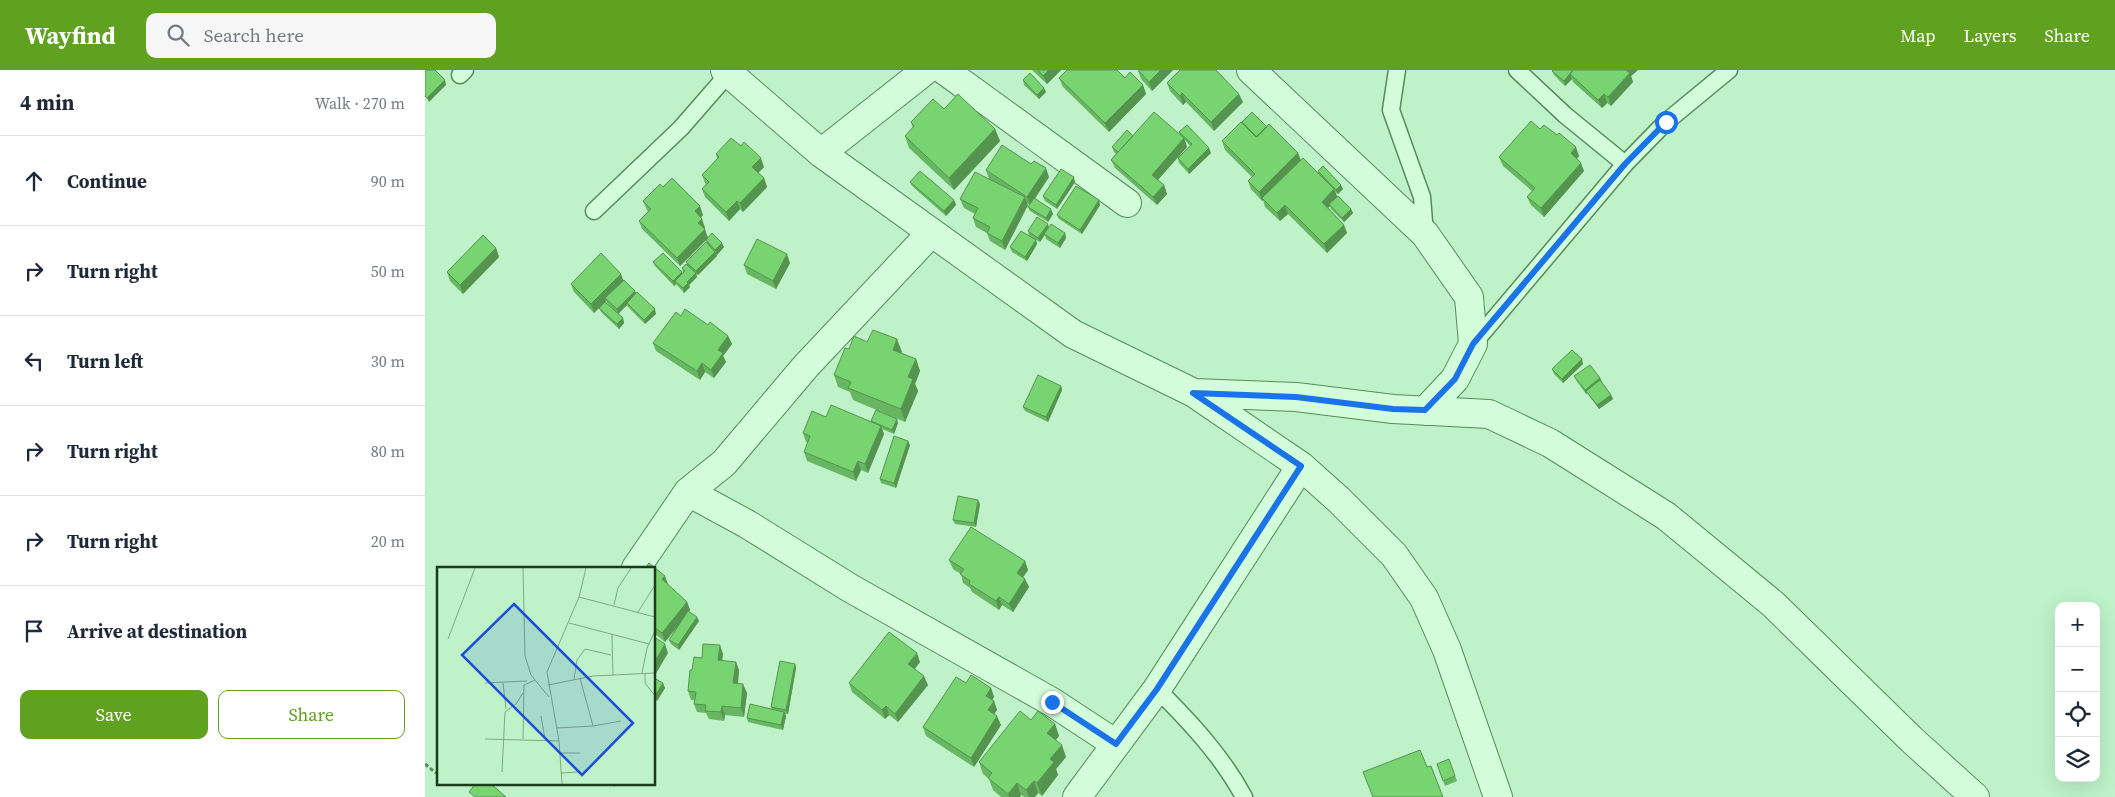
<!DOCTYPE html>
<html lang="en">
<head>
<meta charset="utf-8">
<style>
  body { margin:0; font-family:"Source Serif 4",serif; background:#f6f6f7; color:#1f2937 }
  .controls { position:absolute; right:15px; bottom:15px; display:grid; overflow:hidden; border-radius:10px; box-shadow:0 5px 20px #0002 }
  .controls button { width:45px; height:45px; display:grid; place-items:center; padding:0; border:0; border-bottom:1px solid #e0e1e3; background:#fff; color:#1f2937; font:25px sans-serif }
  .stop { position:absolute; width:15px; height:15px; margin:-11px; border:4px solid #1a73e8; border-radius:50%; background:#fff }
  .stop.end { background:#1a73e8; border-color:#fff; box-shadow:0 1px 5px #0008 }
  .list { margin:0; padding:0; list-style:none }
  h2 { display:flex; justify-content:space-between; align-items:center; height:65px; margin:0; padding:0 20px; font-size:21px }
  h2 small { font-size:16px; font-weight:400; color:#747a83 }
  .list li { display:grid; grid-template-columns:32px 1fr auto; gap:15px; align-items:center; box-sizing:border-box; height:90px; padding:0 20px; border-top:1px solid #e0e1e3 }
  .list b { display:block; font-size:19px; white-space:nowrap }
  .list em { font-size:16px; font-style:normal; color:#747a83 }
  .actions { display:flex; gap:10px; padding:15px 20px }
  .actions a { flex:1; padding:11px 0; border:1px solid #60a21f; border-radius:10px; text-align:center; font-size:18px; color:#60a21f }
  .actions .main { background:#60a21f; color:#fff }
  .icon { flex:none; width:28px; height:28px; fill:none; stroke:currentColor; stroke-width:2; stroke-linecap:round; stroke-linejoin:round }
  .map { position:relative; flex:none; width:1690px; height:727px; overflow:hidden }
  header { display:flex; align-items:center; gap:30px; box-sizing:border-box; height:70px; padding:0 25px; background:#60a21f; color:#fff }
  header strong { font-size:24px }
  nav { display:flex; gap:28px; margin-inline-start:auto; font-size:18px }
  .search { width:350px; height:45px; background:#f6f6f7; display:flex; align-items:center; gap:12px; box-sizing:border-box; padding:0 18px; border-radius:10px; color:#747a83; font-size:19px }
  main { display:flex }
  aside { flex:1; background:#fff }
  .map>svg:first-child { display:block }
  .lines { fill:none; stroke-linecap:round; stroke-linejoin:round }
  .service-casing { stroke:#558d57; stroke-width:19 }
  .minor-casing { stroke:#558d57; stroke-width:30 }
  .path { stroke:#558d57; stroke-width:3; stroke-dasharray:4 2.5; stroke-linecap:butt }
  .service { stroke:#d3fcdb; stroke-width:16 }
  .minor { stroke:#d3fcdb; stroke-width:28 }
  .wall { fill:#67b661 }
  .shaded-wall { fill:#54944f }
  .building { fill:#78d471; stroke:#54944f }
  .route { stroke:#1a73e8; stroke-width:6 }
  .inset-road { fill:none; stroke:#7ea983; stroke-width:1 }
  .view { fill:#1d4ed8; fill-opacity:0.15; stroke:#1d4ed8; stroke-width:2.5 }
  .inset-edge { fill:none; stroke:#1c3b1b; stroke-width:2.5 }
</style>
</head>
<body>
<header>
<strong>Wayfind</strong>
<div class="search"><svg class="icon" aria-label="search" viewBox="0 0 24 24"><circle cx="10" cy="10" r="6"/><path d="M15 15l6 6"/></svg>Search here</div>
<nav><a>Map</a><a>Layers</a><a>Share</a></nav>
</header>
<main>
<aside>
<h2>4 min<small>Walk · 270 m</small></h2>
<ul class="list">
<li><svg class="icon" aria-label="ahead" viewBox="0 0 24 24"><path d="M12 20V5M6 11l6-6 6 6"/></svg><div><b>Continue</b></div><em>90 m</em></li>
<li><svg class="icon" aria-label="right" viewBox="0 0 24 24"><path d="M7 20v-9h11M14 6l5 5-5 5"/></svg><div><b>Turn right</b></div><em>50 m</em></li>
<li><svg class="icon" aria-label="left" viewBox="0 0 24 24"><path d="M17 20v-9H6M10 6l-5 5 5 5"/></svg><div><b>Turn left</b></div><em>30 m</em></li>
<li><svg class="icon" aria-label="right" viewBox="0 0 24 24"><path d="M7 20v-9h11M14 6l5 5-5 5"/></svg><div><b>Turn right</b></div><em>80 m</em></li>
<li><svg class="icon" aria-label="right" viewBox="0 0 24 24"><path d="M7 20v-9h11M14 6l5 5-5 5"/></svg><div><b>Turn right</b></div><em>20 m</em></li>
<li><svg class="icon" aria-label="arrive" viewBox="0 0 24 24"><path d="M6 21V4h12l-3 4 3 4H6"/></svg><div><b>Arrive at destination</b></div></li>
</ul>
<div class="actions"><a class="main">Save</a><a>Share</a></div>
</aside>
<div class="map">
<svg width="1690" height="727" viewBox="0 0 1690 727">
  <rect width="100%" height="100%" fill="#bff2c9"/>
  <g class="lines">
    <defs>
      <path id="service" d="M972,0L966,40L997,127L1000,164
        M1092,0L1140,45L1200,94
        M35,5L40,0
        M169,141L256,58L304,3
        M1048,274L1200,94L1241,52L1304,0
        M732,619C765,652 797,686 819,727"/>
      <path id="minor" d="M300,0L396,83L648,264L769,323L876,396L914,430L969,485L999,528L1022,580L1073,727
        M519,0L702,133
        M826,0L1000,164L1044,227L1048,274L1030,309L1000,341
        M396,83L501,0
        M769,323L871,327L968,339L1064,344L1125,373L1241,446L1348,534L1487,670L1550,727
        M263,422L322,454L425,518L627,632L691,674
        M211,498L263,422L299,393L381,296L506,163
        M652,727L732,619L876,396"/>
    </defs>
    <!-- service casing -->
    <use href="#service" class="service-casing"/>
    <!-- minor casing -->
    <use href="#minor" class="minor-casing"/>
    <!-- path -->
    <path class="path" d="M0,694L11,703"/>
    <!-- service -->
    <use href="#service" class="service"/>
    <!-- minor -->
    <use href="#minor" class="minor"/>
  </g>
  <!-- wall -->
  <path class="wall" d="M607,0H636L622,14Z
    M713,0H748L727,21L716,9Z
    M1128,0H1213L1206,6L1208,12L1186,36L1182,33L1177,38L1148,12L1147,9L1140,16L1129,5L1127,1Z
    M634,8H700L718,15L721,24L684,62L638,17Z
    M598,10L621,22L614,29L599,15Z
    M742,13L818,32L789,61L761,32L758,35L745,21Z
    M519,39L570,59L575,71L529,120L484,78L480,66L488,58L486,52Z
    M818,54L842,57L873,83L876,90L893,103V101L918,119L913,124L910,122L912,127L926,139L928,143L919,152L906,139L905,136L903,138L919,155L922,163L902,183L863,144L855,151L840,137L838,130L837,131L826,119L823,111L827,107L800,80L797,71Z
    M1115,59L1154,86L1152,89L1159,101L1119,147L1106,135L1102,127L1107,121L1078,96L1074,87Z
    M754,62L786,83L764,104L754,93L753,88L765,76L760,70L762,77L733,110L739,115L742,124L732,135L690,98L686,90L691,84L689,82L687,77L708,66L755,65Z
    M291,84L339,97L333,103L339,108L342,117L318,142L315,139L304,151L280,127L277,119L281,114L280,113L277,105L292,89Z
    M561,100L624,107L610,129L628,144L623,152L605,141L603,137L605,135L602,133L603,135L580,180L565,171L562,163L551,157L548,148L550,144L539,138L535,129L564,109Z
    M485,112L529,130L531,135L521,146L487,116Z
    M650,112L632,139L620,131L618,126Z
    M238,117L278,145L276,147L280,158L279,159L283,168L299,177L292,185L291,183L292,186L273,205L271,204L272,207L264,215L265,217L259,223L251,214L249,216L230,196L228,192L257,202L258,204V203L257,198L262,194L261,192L282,173L281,170L255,196L217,159L214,151L223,142L222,140L218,131Z
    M675,135L657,164L634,149L632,145Z
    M624,157L640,163L641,168L635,178L621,169L620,165L615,172L604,166L603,161Z
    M611,170L612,174L602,191L587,182L585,177Z
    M71,178L74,187L38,224L25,211L22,202Z
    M365,193L351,219L322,204L319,195Z
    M198,210L231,244L220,254L203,237L202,235L193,244L182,233L181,231L169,243L149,222L146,214Z
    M174,238L198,248L199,253L194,259L176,242Z
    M256,246L283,255L303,266L307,274L298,286L301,292L289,308L280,302L275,310L231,281L228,273Z
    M442,272L477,282L476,283L491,289L495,301L490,314L493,321L480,352L428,330L425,322L413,317L409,305L424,279Z
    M1158,294L1138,313L1129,304L1127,299Z
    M1149,306L1175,308L1177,312L1186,325L1188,329L1174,339L1162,323L1161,324L1151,310Z
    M636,316L637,320L623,352L600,341L598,337Z
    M401,347L446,352V351L473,353L469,364L457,359L459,364L443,403L436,400L431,411L382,391L379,382L383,373L381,372L378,363Z
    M485,375L471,418L456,413L455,409Z
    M555,434L551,457L530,454L528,450Z
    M524,490L600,491L603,500L598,507L604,517L588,542L577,535L574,540L547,522L545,518L538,513L536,504L528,499Z
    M229,498L243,515L262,532L265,540L264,542L274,551L254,580L246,574L244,570L255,554L240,572L229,563Z
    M298,584L297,590L314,600L313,614L322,623L319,647L300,645L299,651L284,649L281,643L272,642L269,634L270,630H266L263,621L267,600L277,588Z
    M495,592L490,599L503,615L473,652L464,645L460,649L427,622L424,613Z
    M370,594L371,598L363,644H360L361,646L358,660L323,652L322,648L347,639L346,637Z
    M229,609L240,618L232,631L229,629Z
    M541,613L566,618L569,627L567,630L569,631L572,640L569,644L576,655L549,697L501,666L498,657Z
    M606,650L630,654L634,666L631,670L641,687L631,699L633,705L617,726L613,723L610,727H599L596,725L595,727H576L568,720L564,709L558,704L554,692Z
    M1024,689L1032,711L1020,716L1012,694Z"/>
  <!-- shaded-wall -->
  <path class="shaded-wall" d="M624,0H636L622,14L618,6Z
    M736,0H748L727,21L724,12Z
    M1201,0H1213L1206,6L1208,12L1186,36L1183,27Z
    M1145,4L1147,9L1140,16L1139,11Z
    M20,10L21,15L4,32L2,28Z
    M718,15L721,24L684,62L680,53Z
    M619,18L621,22L614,29L612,25Z
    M757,23L761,32L758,35L755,26Z
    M814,24L818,32L789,61L786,52Z
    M1179,24L1182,33L1177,38L1173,30Z
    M570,59L575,71L529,120L524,108Z
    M759,68L762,77L730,113L727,105Z
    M1151,77L1154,86L1149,92L1146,83Z
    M784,78L786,83L764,104L763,99Z
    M873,83L876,92L837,128L838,130L837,131L834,122Z
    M336,88L339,97L330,106L327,97Z
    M1156,93L1159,101L1119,147L1116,138Z
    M621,98L624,107L605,135L602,127Z
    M649,107L650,112L632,139L631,135Z
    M339,108L342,117L318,142L315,133Z
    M739,115L742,124L732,135L728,127Z
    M916,115L918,119L913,124L911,120Z
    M909,119L913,128L904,134L905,136L900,141L897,132Z
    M600,127L603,135L580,180L577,171Z
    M529,130L531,135L521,146L519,141Z
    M674,130L675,135L657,164L655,160Z
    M312,131L315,139L304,151L301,142Z
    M860,135L863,144L855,151L852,143Z
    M275,136L278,145L273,150L270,141Z
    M626,139L628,144L623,152L621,148Z
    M926,139L928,143L919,152L917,148Z
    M277,149L280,158L276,162L273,153Z
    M623,154L624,158L615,172L613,168Z
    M919,155L922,163L902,183L899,174Z
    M280,159L283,168L255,196L252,188Z
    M640,163L641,168L635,178L633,173Z
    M611,170L612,174L602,191L600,187Z
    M297,173L299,177L292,185L290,180Z
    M71,178L74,187L38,224L35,215Z
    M290,182L292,186L273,205L271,201Z
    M362,184L365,193L351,219L348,211Z
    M257,202L259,207L250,211L251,214L249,216L248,211Z
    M271,203L272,207L264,215L265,217L259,223L258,218L262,212Z
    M196,204L199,212L180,228L181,231L169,243L166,234Z
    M210,221L212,225L202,233V235L193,244L192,239Z
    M230,239L231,244L220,254L219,250Z
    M198,248L199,253L194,259L192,254Z
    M303,266L307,274L298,286L301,292L289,308L286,300L293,280Z
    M472,269L477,282L472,292L468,280Z
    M491,289L495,301L490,314L493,321L480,352L476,339L483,307Z
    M1157,289L1158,294L1138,313L1137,309Z
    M277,293L280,302L275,310L272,301Z
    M1175,308L1177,313L1161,321L1162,323L1161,324L1160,320Z
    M636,316L637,320L623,352L621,347Z
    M1186,325L1188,329L1174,339L1172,335Z
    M472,349L473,353L469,364L467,360Z
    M456,356L459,364L443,403L440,394Z
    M483,371L485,375L471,418L469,413Z
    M433,391L436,400L431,411L428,402Z
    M553,430L555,434L551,457L549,453Z
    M600,491L603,500L595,512L592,503Z
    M240,506L243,514L240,518L237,509Z
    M600,509L604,517L588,542L584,534Z
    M574,527L577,535L574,540L571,531Z
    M262,532L265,540L240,572L237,563Z
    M272,547L274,551L254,580L253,575Z
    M240,574L243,583L229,607V593Z
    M295,575L298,584L296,599L293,590Z
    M492,583L495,592L487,602L483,594Z
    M311,592L314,600L312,622L308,613Z
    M370,594L371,598L363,644L361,640Z
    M499,606L503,615L473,652L470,644Z
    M238,613L240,618L232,631L230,626Z
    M318,614L322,623L319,647L316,638Z
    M566,618L569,627L564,635L561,626Z
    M569,631L572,640L566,649L563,640Z
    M297,636L300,645L299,651L296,642Z
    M461,636L464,645L460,649L457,640Z
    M359,642L361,646L358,660L356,655Z
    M572,646L576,655L549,697L546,688Z
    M630,654L634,666L626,675L622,663Z
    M637,675L641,687L631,699L633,705L617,726L612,713L625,689Z
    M609,711L613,723L610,727H604L601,720Z
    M188,713H193L189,717Z
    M592,713L596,725L595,727H584L583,724Z"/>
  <!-- building -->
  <path class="building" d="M0,0H10L20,10L2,28L0,26Z
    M613,0H624L618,6Z
    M642,0H692L700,8L705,2L718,15L680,53L634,8Z
    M713,0H736L724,12Z
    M755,0H791L814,24L786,52L757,23L755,26L742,13Z
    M1128,0H1148L1139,11L1127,1Z
    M1148,0H1201L1205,3L1183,27L1179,24L1173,30L1145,4Z
    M605,3L619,18L612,25L598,10Z
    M533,24L570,59L524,108L480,66L489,56L486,52L508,29L519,39Z
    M729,42L759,68L727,105L739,115L728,127L686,90Z
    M827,42L842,57L832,67L817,52Z
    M1106,51L1115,59L1119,55L1132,65L1134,63L1151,77L1146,83L1156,93L1116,138L1102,127L1110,118L1074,87Z
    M816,52L831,67L844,54L873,83L834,122L823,111L830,104L797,71Z
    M762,55L784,78L763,99L753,88L767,74L754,62Z
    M702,60L708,66L693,82L687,77Z
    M306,68L316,76L319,72L336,88L327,97L339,108L315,133L312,131L301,142L277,119L284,112L277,105L294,87L291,84Z
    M577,75L606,94L609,91L621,98L602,127L561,100Z
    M878,88L909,119L897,132L919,155L899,174L860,135L852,143L837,128Z
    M898,96L916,115L911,120L893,101Z
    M636,99L649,107L631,135L618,126Z
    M495,101L529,130L519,141L485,112Z
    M550,102L600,127L577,171L562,163L565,157L548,148L553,138L535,129Z
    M247,108L275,136L270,141L277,149L273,153L280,159L252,188L214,151L226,139L218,131L235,114L238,117Z
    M651,116L674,130L655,160L632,145Z
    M913,126L926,139L917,148L904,134Z
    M609,128L626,139L621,148L603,137Z
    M612,147L623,154L613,168L603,161Z
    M626,154L640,163L633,173L619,164Z
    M596,161L611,170L600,187L585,177Z
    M287,163L297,173L290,180L281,170Z
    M58,165L71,178L35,215L22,202Z
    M332,169L362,184L348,211L319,195Z
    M281,172L290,182L271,201L261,192Z
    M176,183L196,204L166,234L146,214Z
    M238,183L257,202L248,211L228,192Z
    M261,194L271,203L262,212L263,213L258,218L250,211L260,201L257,198Z
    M199,210L210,221L192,239L180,228Z
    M212,222L230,239L219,250L202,233Z
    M180,232L198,248L192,254L174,238Z
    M260,239L283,255L285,252L303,266L293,280L298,283L286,300L277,293L272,301L228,273L251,242L256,246Z
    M448,260L472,269L468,280L491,289L483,307L488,309L476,339L423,318L426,312L409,305L420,278L424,279L429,266L442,272Z
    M1147,280L1157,289L1137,309L1127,299Z
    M1165,295L1175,308L1160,320L1149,306Z
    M613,305L636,316L621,347L598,337Z
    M1175,310L1186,325L1172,335L1161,321Z
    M406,335L456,356L440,394L433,391L428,402L379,382L385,366L378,363L387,341L401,347Z
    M451,340L472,349L467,360L446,351Z
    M469,366L483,371L469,413L455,409Z
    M533,426L553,430L549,453L528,450Z
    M546,457L600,491L592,503L600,509L584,534L574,527L571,531L544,514L545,511L535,504L539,499L524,490Z
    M224,493L240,506L237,509L262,532L237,563L229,557V498H220Z
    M263,541L272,547L253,575L244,570Z
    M464,562L492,583L483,594L499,606L470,644L461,636L457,640L424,613Z
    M229,567L240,574L229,593Z
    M278,574L295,575L293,590L311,592L308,613L318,614L316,638L297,636L296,642L280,641L281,635L269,634L271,622L263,621L265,600H267L269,587L277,588Z
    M355,591L370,594L361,640L346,637Z
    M546,605L566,618L561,626L569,631L563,640L572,646L546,688L498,657L531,607L541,613Z
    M229,608L238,613L230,626L229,625Z
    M325,634L359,642L356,655L322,648Z
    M595,641L606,650L613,641L630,654L622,663L637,675L625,689L629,692L612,713L609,711L601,720L592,713L583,724L563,708L567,703L554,692Z
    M995,680L1002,697L1006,696L1018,727H948L938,702Z
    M1024,689L1030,706L1018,711L1012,694Z
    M51,713H65L81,727H50L44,722Z"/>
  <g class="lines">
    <!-- route -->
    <path class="route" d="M627,632L691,674L732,619L876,396L768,323L871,327L968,339L1000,340L1030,309L1048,274L1200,94L1241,52"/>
  </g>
  <!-- overview -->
  <g transform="translate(12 497)">
    <rect width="218" height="218" fill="#bff2c9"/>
    <path class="inset-road" d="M86,1L88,89L94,108L112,130M142,30L218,50M177,38L181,21L194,1M201,45L218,18M132,56L212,77M175,67L176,108M11,72L38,1M205,106L210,81L218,64M208,107V116L218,129M143,111L156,159M137,112L140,93L148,82L174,88M48,116L90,114M66,116L69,142M111,118L156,109L218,106M104,149L108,172M120,161L156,159L184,154M48,172L122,174M86,172L87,118L98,113M123,186H143M65,205L68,145L79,137L86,126M124,206L142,205M125,217L122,174L110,105L142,30L149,1"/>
    <path class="view" d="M77,37L196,156L145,208L25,88Z"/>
    <rect width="218" height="218" class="inset-edge"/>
  </g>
</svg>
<div class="controls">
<button>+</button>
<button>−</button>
<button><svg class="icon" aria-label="locate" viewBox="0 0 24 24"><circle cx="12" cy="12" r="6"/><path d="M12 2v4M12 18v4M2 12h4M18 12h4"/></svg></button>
<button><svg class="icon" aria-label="layers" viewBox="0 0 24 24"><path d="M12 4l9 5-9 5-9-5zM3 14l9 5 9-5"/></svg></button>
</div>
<div class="stop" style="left:1241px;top:52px"></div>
<div class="stop end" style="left:627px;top:632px"></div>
</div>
</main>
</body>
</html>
